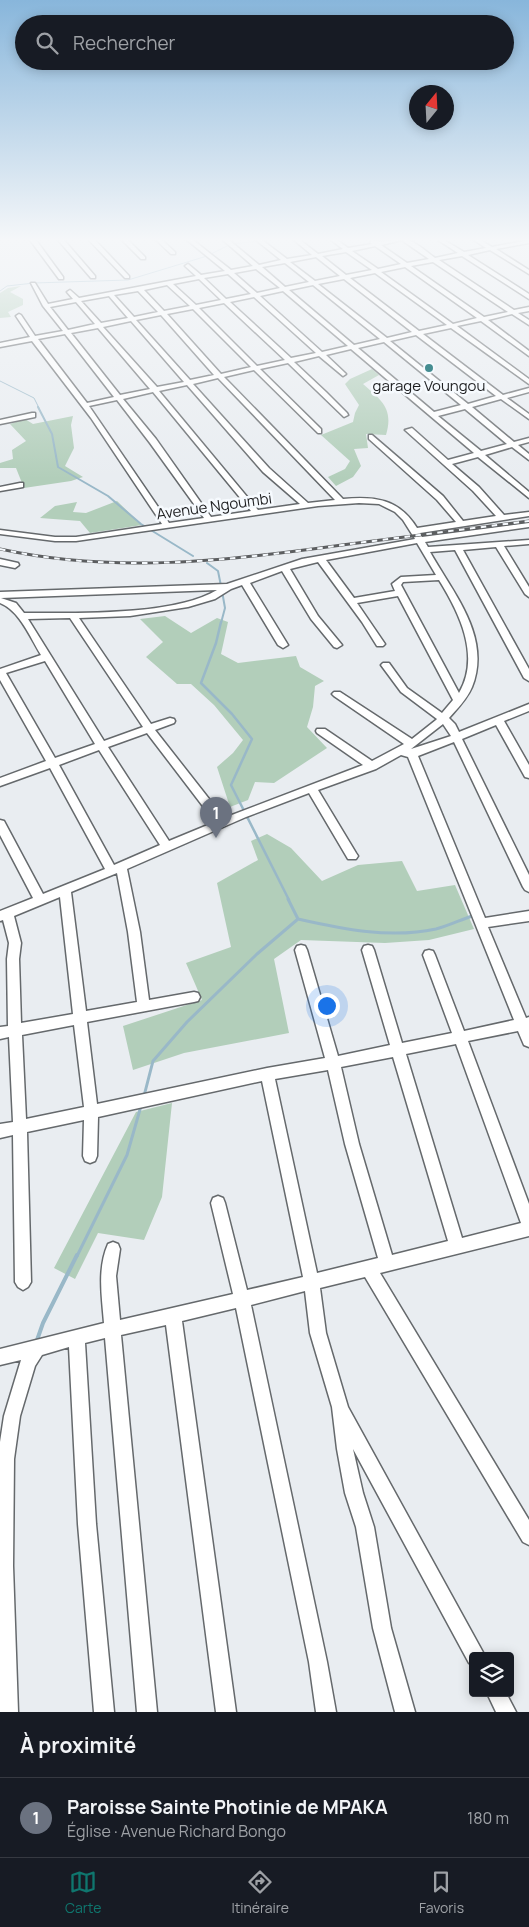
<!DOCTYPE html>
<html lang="fr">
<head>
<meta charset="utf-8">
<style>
  body { margin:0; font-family:Manrope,sans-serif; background:#20242c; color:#f1f3f6 }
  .controls { position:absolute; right:15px; bottom:15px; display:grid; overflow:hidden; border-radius:5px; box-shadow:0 2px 12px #0003 }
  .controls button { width:45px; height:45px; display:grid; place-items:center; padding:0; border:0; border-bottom:1px solid #363941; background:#171b24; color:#f1f3f6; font:25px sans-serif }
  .compass { position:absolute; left:409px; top:85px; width:45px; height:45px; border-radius:50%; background:#171b24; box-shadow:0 2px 12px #0003; rotate:18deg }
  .you { position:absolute; left:326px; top:1005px; width:18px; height:18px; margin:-12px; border:4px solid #fff; border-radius:50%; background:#1a73e8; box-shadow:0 0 0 8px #1a73e833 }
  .badge { display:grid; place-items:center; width:32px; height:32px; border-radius:50%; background:#0f766e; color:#fff; font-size:16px; font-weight:700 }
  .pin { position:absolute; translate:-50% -41px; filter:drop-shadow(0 1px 2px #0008) }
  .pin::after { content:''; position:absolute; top:26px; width:18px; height:15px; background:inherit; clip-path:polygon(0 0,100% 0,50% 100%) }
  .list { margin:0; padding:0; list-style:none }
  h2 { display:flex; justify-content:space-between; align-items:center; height:65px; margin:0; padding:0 20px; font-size:21px }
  h2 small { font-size:16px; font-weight:400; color:#9ea1a6 }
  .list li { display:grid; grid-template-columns:32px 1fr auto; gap:15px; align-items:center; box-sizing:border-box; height:80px; padding:0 20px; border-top:1px solid #363941 }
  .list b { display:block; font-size:19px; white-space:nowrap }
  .list p { margin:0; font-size:16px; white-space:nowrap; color:#9ea1a6 }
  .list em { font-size:16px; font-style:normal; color:#9ea1a6 }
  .icon { flex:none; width:28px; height:28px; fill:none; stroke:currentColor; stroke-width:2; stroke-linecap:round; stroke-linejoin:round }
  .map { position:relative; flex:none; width:529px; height:1712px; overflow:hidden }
  .search { position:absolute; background:#171b24; box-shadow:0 2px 12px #0003; left:15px; right:15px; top:15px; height:55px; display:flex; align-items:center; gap:12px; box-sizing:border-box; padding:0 18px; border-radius:28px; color:#9ea1a6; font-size:19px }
  .sheet { height:145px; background:#171b24 }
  nav { display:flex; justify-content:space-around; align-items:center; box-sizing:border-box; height:70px; border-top:1px solid #363941; background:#171b24; font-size:14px; color:#9ea1a6 }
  nav a { display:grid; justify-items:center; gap:2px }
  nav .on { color:#0f766e }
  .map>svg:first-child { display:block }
  .green { fill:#b2ceba }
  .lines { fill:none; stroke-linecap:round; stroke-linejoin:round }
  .stream-far4 { stroke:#99b8c8; stroke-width:1 }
  .stream-far3 { stroke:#99b8c8; stroke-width:2 }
  .stream-far2 { stroke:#99b8c8; stroke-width:2.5 }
  .stream-far1 { stroke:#99b8c8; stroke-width:3 }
  .stream { stroke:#99b8c8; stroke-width:4 }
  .minor-casing { stroke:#65696c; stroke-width:3 }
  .minor { fill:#fff; fill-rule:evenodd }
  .rail-casing { stroke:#5c5e60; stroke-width:3 }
  .rail { stroke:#f6fafe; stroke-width:2; stroke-dasharray:5.5; stroke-linecap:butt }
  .poi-dot { fill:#458d91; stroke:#f6fafe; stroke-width:2 }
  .labels { text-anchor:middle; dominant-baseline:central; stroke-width:5; stroke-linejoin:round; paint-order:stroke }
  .far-poi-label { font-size:15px; fill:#1e1f21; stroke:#f6fafe }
  .far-street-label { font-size:15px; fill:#1e1f21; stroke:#f6fafe }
</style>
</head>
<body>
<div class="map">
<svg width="529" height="1712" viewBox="0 0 529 1712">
  <rect width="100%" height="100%" fill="#e9edf1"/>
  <!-- green -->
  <path class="green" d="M21,286L10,292L23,299V305L8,312L11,317L0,318V293L8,288Z
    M372,369L379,375L363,384C381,400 394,408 386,435L366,434L368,448L354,449L361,466L353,477L336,486L328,477L345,469L350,461L321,435L353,422L355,413L359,405L345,384L350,379Z
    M73,416L71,425L74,448L65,466L83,477L71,481L24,488L16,468H0V463L13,459L12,450L26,441L10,424L25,419L33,424Z
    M117,501L142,525L90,533L80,521L40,518L55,506L77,502L73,512L86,513Z
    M165,616L191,633L217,618L228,622L221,654L238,663L296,656L300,667L324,681L315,686L313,707L307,727L327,748L274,783L255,782L248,800L230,807L217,767L233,753L243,740L214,705L191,684H177L146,657L163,642L140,619Z
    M267,834L291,848L322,881L358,865L402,861L417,891L455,885L474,929L429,940L385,943L301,940L274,959L289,1033L184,1053L133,1070L123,1026L202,1000L186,963L231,947L217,883L258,860L251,841Z
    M172,1103L162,1197L144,1240L98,1233L75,1279L54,1268L136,1112Z"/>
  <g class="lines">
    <!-- stream-far4 -->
    <path class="stream-far4" d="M0,291L7,286L34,283L128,280L207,256L231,244L268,240
      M0,381L34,398L39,408"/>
    <!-- stream-far3 -->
    <path class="stream-far3" d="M38,407L52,434L58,467L108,496L141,524L193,556
      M207,563L218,571L221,586
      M221,623L225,608L222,591"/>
    <!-- stream-far2 -->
    <path class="stream-far2" d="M221,622L216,643L201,683L232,714L252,739L231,785L289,900"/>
    <!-- stream-far1 -->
    <path class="stream-far1" d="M298,919C342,929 390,939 436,929C448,926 460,920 472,916
      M144,1096L153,1061L187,1022L257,954L298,919L288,899
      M77,1256L127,1155L141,1106"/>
    <!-- stream -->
    <path class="stream" d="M36,1343L43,1323L77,1255"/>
    <defs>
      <path id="minor" d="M30,240H36L63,277V279H59Z
        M58,240H64L95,276V278H91Z
        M89,240H95L129,276V278H125Z
        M122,240H128L145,257V259H141Z
        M156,240H162L175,252V254H171Z
        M187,240H193L231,270L253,266L223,240H229L259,265L281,260L256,240H262L287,259L312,255L294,240H300L318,254L343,249L331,240H337L348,248L372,244L370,242L373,240C384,245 397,236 408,240C417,243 427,252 435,258L458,253L438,240H444L464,252L486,248L474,240H480L492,247L529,240V243L496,249L529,270V274L490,250L468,255L529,294V299L462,256L439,260L514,310L529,307V311L518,313L529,320V325L512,314L488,320L529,351V356L481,321L457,326L529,379V384L451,328L423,334L503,395L529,388V392L507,398L529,414V419L501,399L472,407L514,442L529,438V442L518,445L529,454V460L512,447L485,455L529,492V498L478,457L452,464L479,487L504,515L529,512V516L420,533L422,537L529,523V527L425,542L428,547L529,540V544L504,546L529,587V597L525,594L496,547L463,550L529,669V681L524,678L455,550L430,552C453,593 492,637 472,687C467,699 457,709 449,718L455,724L459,732L529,704V711L504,721L529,765V778L525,777L496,725L462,739L529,875V892L525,890L523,887L454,742L418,756L485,918L529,911V921L488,927L526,1018L529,1017V1047L524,1045L518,1031L468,1041L529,1204V1236L380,1273L529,1520V1545L523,1542L365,1277L320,1288L326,1333L348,1407L485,1656H473V1664L469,1663L353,1449L363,1493L374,1527L391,1628L415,1712H395L373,1628L356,1527L345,1493L337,1449L332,1407L310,1333L305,1291L251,1305L327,1662L336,1712H316L309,1662L236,1308L182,1321L236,1712H216L166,1325L121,1335L157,1712H137L105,1338L85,1343L96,1524L114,1712H94L78,1524L69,1347L42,1355L35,1366L20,1416L14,1459L13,1566L18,1712H0V1442L4,1416L21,1360L0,1365V1349L104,1323C102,1297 97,1269 108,1244L113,1242L118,1244L120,1249L116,1276L120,1320L233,1294L211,1203L213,1198L218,1196L223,1198L225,1203L247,1290L303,1277L262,1081L98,1117L97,1156L95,1161L90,1163L85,1161L83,1156L84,1120L27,1132L31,1282L28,1287L23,1290L18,1287L15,1282L13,1135L0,1138V1124L13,1122L9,1037L0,1039V1027L8,1026L7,959L9,943L3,920L0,921V911L33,898L0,835V820L4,821L43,894L105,869L50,768L0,786V778L46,761L0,680V669L41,655C30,637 20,611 0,603V592L227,584L302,559L415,539L403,520L395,512L379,504L359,503L318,506L76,541H55L0,534V530L55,537H76L162,524L91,418L32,341L0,347V343L30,337L16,316L19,314L21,315L35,336L63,331L43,306L31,283H35L48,304L73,299L67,292L70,290L79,298L196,276L185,266L188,264L201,275L225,271ZM402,240L403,241L429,259L407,263L381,245ZM375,246L401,264L378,269L352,251ZM346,252L372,270L346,275L322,256ZM316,257L340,276L315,281L290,262ZM433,262L508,312L484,317L411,266ZM285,263L309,282L285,287L262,267ZM405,267L477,318L453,324L381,272ZM256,269L280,288L257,293L234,273ZM375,273L447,325L419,331L350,278ZM228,274L251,294L226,299L204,278ZM199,279L221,300L196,305L173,284ZM344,279L412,332L387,338L318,284ZM167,285L190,306L164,311L144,290ZM313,285L380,339L354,345L289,290ZM138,291L158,312L134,317L114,295ZM283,291L348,346L322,352L260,296ZM109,296L128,318L101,323L81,301ZM254,297L316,353L291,358L230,302ZM76,302L95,324L68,330L50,307ZM224,303L285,360L257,366L199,308ZM193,309L251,367L221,374L167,314ZM161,315L214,375L190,380L136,320ZM131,321L184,382L157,387L103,327ZM98,328L150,389L120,395L71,333ZM65,334L114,397L87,403L38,339ZM416,335L496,396L468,404L390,341ZM384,342L461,405L434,412L358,348ZM351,349L474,453L448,460L412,428L405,430L473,491L496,516L463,521L443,496L372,435H369V439L437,500L456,522L417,528C399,499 375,496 343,499L224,377L254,370L318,433H321V429L260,369L288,363L344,417L348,415L347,413L326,392L294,362L319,356L343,376L346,374L345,373L326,355ZM218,378L335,500L308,503L269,468L193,384ZM187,385L263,472L300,504L258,510L159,391ZM153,392L251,511L211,517L156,439L123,399ZM117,400L150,443L204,518L169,523L89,406ZM465,409L507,444L481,451L438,416ZM417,543L436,575L401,577L392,584L395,591L354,598L326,560ZM318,562L362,622L377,646H383L385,644L357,603L398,596L453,700L442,713L407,688L389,663H383L381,665L401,692L437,719L436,720L412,739L340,692H334L332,694L334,696L404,744L372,761L325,729H317L316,731L317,733L363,765L224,818L155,730L174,723L175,721L174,719L170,718L151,724L79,618L130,616L188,607L215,599L231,589L242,585L278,645L283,648L288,645L250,583L282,571L311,619L334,647L337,648L342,645L318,616L290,569ZM439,580C459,612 481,656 459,693L401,585L403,582ZM217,590C174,616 75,613 24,613L16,603L1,598ZM70,618L143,727L104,741L28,619ZM45,661L95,744L55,758L6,673ZM443,724L451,736L411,749ZM147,733L215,822L169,841L108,747ZM99,750L160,845L114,865L59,765ZM401,755L408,757L514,1020L464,1031L435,955L433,951L429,950L425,951L423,955L452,1033L402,1043L374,950L372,946L368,945L364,946L362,950L390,1045L338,1056L307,950L305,946L301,945L297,946L295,950L325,1058L267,1068L97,1104L87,1022L194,1002L198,1001L200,997L198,993L194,992L149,1000L140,932L127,869L246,817L309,793L348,859H356L358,856L356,853L318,790L376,769ZM117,873L128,932L137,1002L86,1011L71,892ZM60,897L73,1014L21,1023L19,959L21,943L14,916ZM74,1025L84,1107L26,1119L22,1035ZM456,1044L521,1223L462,1238L406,1054ZM393,1057L448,1241L392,1255L359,1144L341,1067ZM328,1070L345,1144L378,1258L317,1273L275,1079Z
        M32,413H35V417L0,424V420Z
        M20,483H23V487L0,491V487Z
        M0,559L18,563L19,565L15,568L0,565Z
        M487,1693H506L516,1712H496Z"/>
    </defs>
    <!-- minor casing -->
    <use href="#minor" class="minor-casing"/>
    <!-- minor -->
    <use href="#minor" class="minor"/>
    <defs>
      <path id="rail" d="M0,549C114,574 227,561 342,545C404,537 466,529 529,521"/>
    </defs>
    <!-- rail casing -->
    <use href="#rail" class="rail-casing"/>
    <!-- rail -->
    <use href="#rail" class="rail"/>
  </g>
  <!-- sky -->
  <linearGradient id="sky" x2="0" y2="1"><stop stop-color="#88b6db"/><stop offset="0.5" stop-color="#f5f7f9"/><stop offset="1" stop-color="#f5f7f9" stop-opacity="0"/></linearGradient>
  <rect width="529" height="479" fill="url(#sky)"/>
  <!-- markers -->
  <circle class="poi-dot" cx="429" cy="368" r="5"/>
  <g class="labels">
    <!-- far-poi labels -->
    <g class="far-poi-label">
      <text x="429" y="385">garage Voungou</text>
    </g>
    <!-- far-street labels -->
    <g class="far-street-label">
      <text transform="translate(214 506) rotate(-8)">Avenue Ngoumbi</text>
    </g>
  </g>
</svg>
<div class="controls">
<button><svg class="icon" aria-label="layers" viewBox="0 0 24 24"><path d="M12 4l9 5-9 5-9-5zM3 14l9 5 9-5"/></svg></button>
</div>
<svg class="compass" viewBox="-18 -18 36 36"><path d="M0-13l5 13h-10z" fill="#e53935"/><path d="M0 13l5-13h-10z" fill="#9ea1a6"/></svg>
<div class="you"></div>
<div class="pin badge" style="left:216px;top:838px;background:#6b7280">1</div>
<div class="search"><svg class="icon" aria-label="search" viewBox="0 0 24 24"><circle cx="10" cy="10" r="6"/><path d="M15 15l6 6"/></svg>Rechercher</div>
</div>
<section class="sheet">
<h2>À proximité<small></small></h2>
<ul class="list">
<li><span class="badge" style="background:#6b7280">1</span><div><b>Paroisse Sainte Photinie de MPAKA</b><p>Église · Avenue Richard Bongo</p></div><em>180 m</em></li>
</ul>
</section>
<nav>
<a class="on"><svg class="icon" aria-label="map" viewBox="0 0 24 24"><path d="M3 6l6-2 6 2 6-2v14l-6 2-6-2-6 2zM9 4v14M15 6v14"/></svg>Carte</a>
<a><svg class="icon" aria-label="directions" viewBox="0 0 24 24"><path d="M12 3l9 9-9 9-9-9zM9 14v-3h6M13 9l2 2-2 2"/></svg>Itinéraire</a>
<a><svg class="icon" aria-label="saved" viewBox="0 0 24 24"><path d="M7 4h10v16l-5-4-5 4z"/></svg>Favoris</a>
</nav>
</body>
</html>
